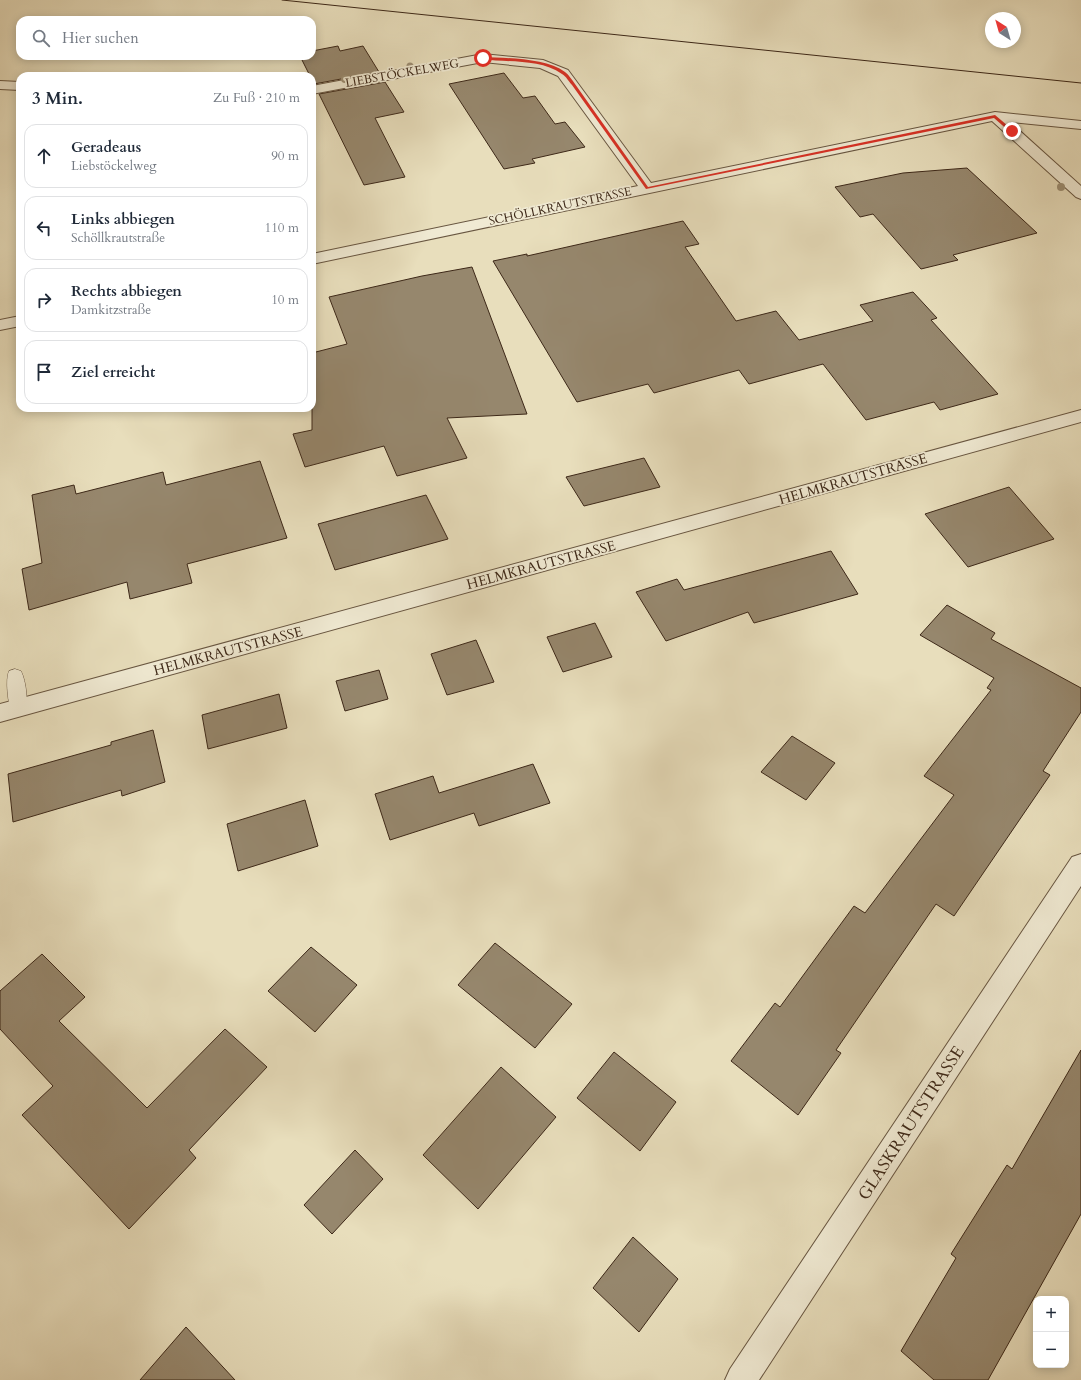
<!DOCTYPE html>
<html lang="de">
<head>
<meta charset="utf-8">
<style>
  body { margin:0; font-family:Cardo,serif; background:#f2f2f3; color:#1f2937 }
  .controls { position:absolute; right:12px; bottom:12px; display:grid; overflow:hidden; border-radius:8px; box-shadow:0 2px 10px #0003 }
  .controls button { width:36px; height:36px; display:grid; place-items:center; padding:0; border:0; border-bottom:1px solid #e0e1e3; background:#fff; color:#1f2937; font:20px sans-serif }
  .compass { position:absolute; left:985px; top:12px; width:36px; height:36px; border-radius:50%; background:#fff; box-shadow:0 2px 10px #0003; rotate:323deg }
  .stop { position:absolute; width:12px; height:12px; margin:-9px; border:3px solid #d93025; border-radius:50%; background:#fff }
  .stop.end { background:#d93025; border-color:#fff; box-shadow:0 1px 4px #0008 }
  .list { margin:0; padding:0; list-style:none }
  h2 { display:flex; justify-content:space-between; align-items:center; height:52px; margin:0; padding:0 16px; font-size:17px }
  h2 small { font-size:13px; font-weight:400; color:#747a83 }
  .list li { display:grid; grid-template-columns:26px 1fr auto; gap:12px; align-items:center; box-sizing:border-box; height:64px; margin:0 8px 8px; padding:0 8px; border:1px solid #e0e1e3; border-radius:12px }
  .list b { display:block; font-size:15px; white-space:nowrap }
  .list p { margin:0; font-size:13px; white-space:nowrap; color:#747a83 }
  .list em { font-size:13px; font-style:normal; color:#747a83 }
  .icon { flex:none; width:22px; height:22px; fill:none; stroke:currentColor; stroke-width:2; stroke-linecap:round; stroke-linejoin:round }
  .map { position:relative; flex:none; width:1081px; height:1380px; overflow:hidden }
  .search { position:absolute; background:#fff; box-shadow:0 2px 10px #0003; left:16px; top:16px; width:300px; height:44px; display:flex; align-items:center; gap:10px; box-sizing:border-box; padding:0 14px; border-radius:12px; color:#747a83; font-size:15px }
  .panel { position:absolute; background:#fff; box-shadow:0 2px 10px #0003; left:16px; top:72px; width:300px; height:340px; border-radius:12px }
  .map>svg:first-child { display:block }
  .building { fill:#96876d; stroke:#3d2818 }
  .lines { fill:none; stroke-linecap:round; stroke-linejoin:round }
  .service-casing { stroke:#685641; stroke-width:1 }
  .minor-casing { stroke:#685641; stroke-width:2 }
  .service { fill:#f0ead3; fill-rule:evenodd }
  .minor { fill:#f0ead3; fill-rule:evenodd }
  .tram { stroke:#3d2818; stroke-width:1 }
  .tree { fill:#9d8f74 }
  .route { fill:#d93025 }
  .labels { text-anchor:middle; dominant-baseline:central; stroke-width:3.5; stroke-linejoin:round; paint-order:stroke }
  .far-street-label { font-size:12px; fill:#3d2818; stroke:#f0ead3 }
  .street-label { font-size:14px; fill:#3d2818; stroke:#f0ead3 }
  .near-street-label { font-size:17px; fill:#3d2818; stroke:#f0ead3 }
</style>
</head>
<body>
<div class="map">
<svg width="1081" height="1380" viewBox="0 0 1081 1380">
  <rect width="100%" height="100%" fill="#e8debc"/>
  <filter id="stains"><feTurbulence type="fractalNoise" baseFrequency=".005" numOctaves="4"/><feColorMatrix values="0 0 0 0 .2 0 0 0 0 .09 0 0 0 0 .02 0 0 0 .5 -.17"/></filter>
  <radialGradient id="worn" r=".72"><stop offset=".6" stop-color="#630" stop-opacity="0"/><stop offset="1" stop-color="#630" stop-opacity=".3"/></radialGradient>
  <!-- building -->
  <path class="building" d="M338,46L340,51L363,46L379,72L314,84L312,76H310L300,56H312V51Z
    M504,73L523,98L535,96L555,124L565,122L585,147L532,159L535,163L504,169L449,84Z
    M385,82L404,112L375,118L405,177L364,185L319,94Z
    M967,168L1037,233L953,255L958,260L921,269L873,214L860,217L835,187L903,173Z
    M683,221L699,244L685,247L736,321L776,311L799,340L873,321L860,305L913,292L937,318L931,320L998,394L940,410L934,402L866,420L823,364L749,384L739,370L654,393L648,384L577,402L493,261L527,254V256Z
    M472,267L527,414L447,418L467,458L397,476L384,446L305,467L293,434L312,430V353L347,344L329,297L422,276Z
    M644,458L660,487L584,506L566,477Z
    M260,461L287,538L187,564L192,583L130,599L127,582L29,610L22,569L42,563L32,495L74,485L76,494L163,472L166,485Z
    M1009,487L1054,539L968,567L925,514Z
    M426,495L448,539L335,570L318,524Z
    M831,551L858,594L754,623L748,612L666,641L636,592L677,579L684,590Z
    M947,605L995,633L991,639L1081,688V712L1043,771L1050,775L954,916L936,904L836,1050L841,1053L798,1115L731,1061L775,1003L780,1007L854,906L865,913L954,795L924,776L991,690L987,688L994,678L920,635Z
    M595,623L612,657L563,672L547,637Z
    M476,640L494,682L447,695L431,654Z
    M379,670L388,699L345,711L336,681Z
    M279,694L287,728L208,749L202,715Z
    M153,730L165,782L122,796L121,790L13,822L8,774L111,745V742Z
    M792,736L835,763L806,800L761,772Z
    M533,764L550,803L479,826L474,813L390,840L375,794L433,776L439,793Z
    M305,800L318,846L238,871L227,824Z
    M495,943L572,1004L535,1048L458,985Z
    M311,947L357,985L315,1032L268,991Z
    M42,954L85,997L59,1021L147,1108L225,1029L267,1067L189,1150L196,1158L129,1229L22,1115L53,1086L0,1029V991Z
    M1081,1050V1214L988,1380H934L901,1351L956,1258L951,1254L1007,1165L1012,1169Z
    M614,1052L676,1102L640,1151L577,1098Z
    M501,1067L556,1117L478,1209L423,1155Z
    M355,1150L383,1179L332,1234L304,1205Z
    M633,1237L678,1279L639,1332L593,1288Z
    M186,1327L235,1380H140Z"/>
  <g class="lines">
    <defs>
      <path id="service" d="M15,669L21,671C26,681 29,703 24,713L18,715L12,713C8,705 5,679 9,671Z"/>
      <path id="minor" d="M483,54L543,60L568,70L651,183L995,112L1081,121V129L1010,122L1081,186V199L1076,197L992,121L312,264V254L638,186L558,76L540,68L483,62L312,94V86Z
        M0,81L20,82V90L0,89Z
        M20,316V326L0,330V320Z
        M1081,410V422L0,722V704Z
        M1081,854V886L759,1380H725L730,1369L1072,857Z"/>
    </defs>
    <!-- service casing -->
    <use href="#service" class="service-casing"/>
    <!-- minor casing -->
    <use href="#minor" class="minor-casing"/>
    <!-- service -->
    <use href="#service" class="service"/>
    <!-- minor -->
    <use href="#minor" class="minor"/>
    <!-- tram -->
    <path class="tram" d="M282,0L1081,83"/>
  </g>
  <!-- trees -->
  <g class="tree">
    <circle cx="410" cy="66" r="3.5"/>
    <circle cx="345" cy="79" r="4"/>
    <circle cx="1061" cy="187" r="4"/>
  </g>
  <!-- route -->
  <path class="route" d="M483,57C506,58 546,58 565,72C569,75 572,80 575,84L648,187L995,115L1014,131L1010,132L994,118L646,189L572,85C569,82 566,76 562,74C539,58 507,63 482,59Z"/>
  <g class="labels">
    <!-- far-street labels -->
    <g class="far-street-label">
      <text transform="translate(402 73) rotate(-10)">LIEBSTÖCKELWEG</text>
      <text transform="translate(560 206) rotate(-12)">SCHÖLLKRAUTSTRASSE</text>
    </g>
    <!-- street labels -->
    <g class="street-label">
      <text transform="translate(853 479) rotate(-16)">HELMKRAUTSTRASSE</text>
      <text transform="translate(541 565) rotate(-15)">HELMKRAUTSTRASSE</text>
      <text transform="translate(228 651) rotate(-15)">HELMKRAUTSTRASSE</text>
    </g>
    <!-- near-street labels -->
    <g class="near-street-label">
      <text transform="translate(911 1123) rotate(-57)">GLASKRAUTSTRASSE</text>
    </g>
  </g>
  <rect width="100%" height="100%" filter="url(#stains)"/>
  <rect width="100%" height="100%" fill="url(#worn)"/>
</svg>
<div class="controls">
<button>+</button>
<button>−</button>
</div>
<svg class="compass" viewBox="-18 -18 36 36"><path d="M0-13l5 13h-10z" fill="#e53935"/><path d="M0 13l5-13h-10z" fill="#747a83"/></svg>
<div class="stop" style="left:483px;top:58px"></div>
<div class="stop end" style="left:1012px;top:131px"></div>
<div class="search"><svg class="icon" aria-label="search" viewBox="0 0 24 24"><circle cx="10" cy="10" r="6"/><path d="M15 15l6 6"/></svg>Hier suchen</div>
<section class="panel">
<h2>3 Min.<small>Zu Fuß · 210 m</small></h2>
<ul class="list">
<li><svg class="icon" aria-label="ahead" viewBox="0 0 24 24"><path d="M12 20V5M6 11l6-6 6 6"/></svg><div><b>Geradeaus</b><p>Liebstöckelweg</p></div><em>90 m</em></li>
<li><svg class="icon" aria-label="left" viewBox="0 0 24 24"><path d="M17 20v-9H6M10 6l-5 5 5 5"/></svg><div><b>Links abbiegen</b><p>Schöllkrautstraße</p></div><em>110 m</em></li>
<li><svg class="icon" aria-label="right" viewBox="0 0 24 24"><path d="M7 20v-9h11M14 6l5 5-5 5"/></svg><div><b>Rechts abbiegen</b><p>Damkitzstraße</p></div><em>10 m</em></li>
<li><svg class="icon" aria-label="arrive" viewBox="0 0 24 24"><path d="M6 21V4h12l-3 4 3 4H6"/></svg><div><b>Ziel erreicht</b></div></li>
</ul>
</section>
</div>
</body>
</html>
